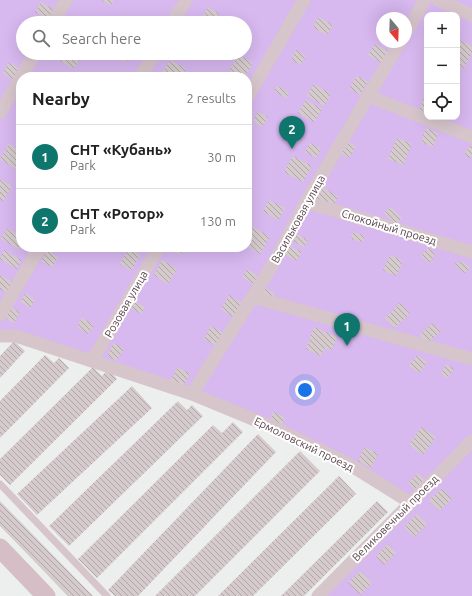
<!DOCTYPE html>
<html lang="en">
<head>
<meta charset="utf-8">
<style>
  body { margin:0; font-family:Ubuntu,sans-serif; background:#f2f2f2; color:#222 }
  .controls { position:absolute; right:12px; top:12px; display:grid; overflow:hidden; border-radius:8px; box-shadow:0 4px 16px #0002 }
  .controls button { width:36px; height:36px; display:grid; place-items:center; padding:0; border:0; border-bottom:1px solid #e0e0e0; background:#fff; color:#222; font:20px sans-serif }
  .compass { position:absolute; left:376px; top:12px; width:36px; height:36px; border-radius:50%; background:#fff; box-shadow:0 4px 16px #0002; rotate:161deg }
  .you { position:absolute; left:305px; top:390px; width:14px; height:14px; margin:-10px; border:3px solid #fff; border-radius:50%; background:#1a73e8; box-shadow:0 0 0 6px #1a73e833 }
  .badge { display:grid; place-items:center; width:26px; height:26px; border-radius:50%; background:#0f766e; color:#fff; font-size:13px; font-weight:700 }
  .pin { position:absolute; translate:-50% -33px; filter:drop-shadow(0 1px 2px #0008) }
  .pin::after { content:''; position:absolute; top:21px; width:14px; height:12px; background:inherit; clip-path:polygon(0 0,100% 0,50% 100%) }
  .list { margin:0; padding:0; list-style:none }
  h2 { display:flex; justify-content:space-between; align-items:center; height:52px; margin:0; padding:0 16px; font-size:17px }
  h2 small { font-size:13px; font-weight:400; color:#767676 }
  .list li { display:grid; grid-template-columns:26px 1fr auto; gap:12px; align-items:center; box-sizing:border-box; height:64px; padding:0 16px; border-top:1px solid #e0e0e0 }
  .list b { display:block; font-size:15px; white-space:nowrap }
  .list p { margin:0; font-size:13px; white-space:nowrap; color:#767676 }
  .list em { font-size:13px; font-style:normal; color:#767676 }
  .icon { flex:none; width:22px; height:22px; fill:none; stroke:currentColor; stroke-width:2; stroke-linecap:round; stroke-linejoin:round }
  .map { position:relative; flex:none; width:472px; height:596px; overflow:hidden }
  .search { position:absolute; background:#fff; box-shadow:0 4px 16px #0002; left:16px; top:16px; width:236px; height:44px; display:flex; align-items:center; gap:10px; box-sizing:border-box; padding:0 14px; border-radius:22px; color:#767676; font-size:15px }
  .panel { position:absolute; background:#fff; box-shadow:0 4px 16px #0002; left:16px; top:72px; width:236px; height:180px; border-radius:16px }
  .map>svg:first-child { display:block }
  .garden { fill:#d7b8ef; fill-rule:evenodd }
  .building { fill:url(#building-back-hatch) }
  .lines { fill:none; stroke-linecap:round; stroke-linejoin:round }
  .service { stroke:#d7c5cc; stroke-width:7 }
  .minor { stroke:#d7c5cc; stroke-width:13 }
  .secondary { stroke:#d6bec6; stroke-width:19 }
  .labels { text-anchor:middle; dominant-baseline:central; stroke-width:4; stroke-linejoin:round; paint-order:stroke }
  .street-label { font-size:11px; fill:#5a444c; stroke:#fff }
</style>
</head>
<body>
<div class="map">
<svg width="472" height="596" viewBox="0 0 472 596">
  <defs>
    <pattern id="building-back-hatch" width="6" height="6" patternUnits="userSpaceOnUse"><rect width="6" height="6" fill="#d5cbcd"/><path d="M-1 5l2 2M0 0l6 6M5-1l2 2" fill="none" stroke="#b0a6a9"/></pattern>
  </defs>
  <rect width="100%" height="100%" fill="#ecefed"/>
  <!-- garden -->
  <path class="garden" d="M0,0H472V596H318L411,503L277,429L0,336ZM427,15H457V117H427ZM382,18H406V42H382ZM23,23H245V53H23ZM21,77H247V247H21Z"/>
  <!-- building -->
  <path class="building" d="M101,0H114L111,5Z
    M41,2L56,11L50,21L35,12Z
    M208,7L219,14L214,23L202,18Z
    M319,17L333,25L327,35L313,27Z
    M457,39L472,46V52L464,68L457,64Z
    M375,44L388,51L381,63L368,55Z
    M296,50L306,56L300,65L291,59Z
    M62,53H79L82,55L74,69L58,60Z
    M111,53H132L127,62Z
    M239,55L253,63L245,77H241L229,70Z
    M170,60L186,69L181,77H165L161,75Z
    M9,62L20,69L13,80L3,73Z
    M357,76L368,82L360,95L349,88Z
    M314,84L331,94L324,106L307,96Z
    M277,86L289,93L286,98L274,91Z
    M425,95L427,96V113L419,110Z
    M306,100L322,109L314,122L298,113Z
    M21,106V118L16,114Z
    M258,112L268,117L262,127L253,121Z
    M426,128L438,133L433,147L421,142Z
    M397,138L412,144L403,165L388,159Z
    M345,140L356,147L349,158L338,152Z
    M310,143L321,149L316,158L305,152Z
    M9,144L21,151V161L16,169L0,159Z
    M471,145L472,146V155L470,158L464,154Z
    M293,156L312,166L303,182L284,172Z
    M0,179L12,186L3,201L0,199Z
    M321,186L338,197L332,208L314,198Z
    M269,200L285,208L278,220L263,211Z
    M391,207L402,218L396,225L384,213Z
    M21,217V229L16,226Z
    M253,227L270,237L260,254L247,246V238Z
    M7,228L21,236V244L18,249L1,239Z
    M353,232L365,236L363,242L351,239Z
    M295,233L308,240L304,247L291,240Z
    M288,245L302,252L296,261L283,254Z
    M167,247H183L185,248L180,255Z
    M129,248L140,255L131,271L120,264Z
    M428,248L436,254L429,263L421,256Z
    M4,250L21,260L17,269L0,259Z
    M47,250L58,257L52,267L41,261Z
    M390,255L403,261L396,276L383,270Z
    M162,260L177,269L168,284L154,275Z
    M462,261L470,268L464,273L454,264Z
    M247,269L258,276L253,284L242,277Z
    M0,275L14,283L8,294L0,289Z
    M264,287L275,294L270,303L259,296Z
    M25,293L35,299L30,308L21,302Z
    M229,295L243,304L235,318L221,309Z
    M134,301L145,307L141,314L130,307Z
    M400,303L410,314L394,328L385,318Z
    M10,307L20,312L14,323L4,317Z
    M82,318L94,325L88,334L77,327Z
    M432,323L441,331L428,343L420,335Z
    M211,326L223,333L215,345L204,339Z
    M314,327L337,337L331,351L324,348L321,356L306,349Z
    M14,341L25,351L0,378V356Z
    M114,343L124,349L116,361L107,355Z
    M45,355L54,363L59,358L69,368L0,438V401Z
    M417,355L427,362L419,373L409,366Z
    M447,364L454,369L447,378L441,373Z
    M93,367L102,376L108,369L117,379L10,485L0,475V459Z
    M178,367L190,374L182,388L170,381Z
    M132,386L152,408L37,515L17,494Z
    M178,401L187,410L192,405L203,416L69,546L49,526Z
    M273,412L285,417L281,427L270,422Z
    M233,422L243,432L97,578L78,559L213,425L222,433Z
    M421,427L436,437L423,455L409,445Z
    M258,434L276,452L138,596H115L108,590Z
    M365,447L378,454L371,468L358,461Z
    M300,451L320,471L195,596H155Z
    M418,473L427,482L416,491L408,483Z
    M339,476L356,494L253,596H218Z
    M442,488L452,499L439,511L429,500Z
    M0,501L93,596H68L0,526Z
    M377,501L388,512L304,596H281Z
    M417,514L427,524L414,537L404,527Z
    M388,544L396,553L384,565L376,556Z
    M361,571L372,583L360,595L348,582Z"/>
  <g class="lines">
    <!-- service -->
    <path class="service" d="M0,484L107,596"/>
    <!-- minor -->
    <path class="minor" d="M438,0L472,15
      M53,23L66,0
      M172,23L186,0
      M406,32L425,0
      M140,77L155,53
      M368,96L472,137
      M247,98L304,0
      M0,113L35,53
      M306,202L472,252
      M253,297L472,359
      M0,315L40,247
      M0,336H16L192,394L277,429L347,463L411,503
      M92,361L159,247
      M192,394L273,264L306,202L400,42
      M318,596L472,441"/>
    <!-- secondary -->
    <path class="secondary" d="M0,548L46,596"/>
  </g>
  <g class="labels">
    <!-- street labels -->
    <g class="street-label">
      <text transform="translate(298 219) rotate(-61)">Васильковая улица</text>
      <text transform="translate(389 227) rotate(17)">Спокойный проезд</text>
      <text transform="translate(126 304) rotate(-60)">Розовая улица</text>
      <text transform="translate(304 444) rotate(26)">Ермоловский проезд</text>
      <text transform="translate(395 518) rotate(-45)">Великовечный проезд</text>
    </g>
  </g>
</svg>
<div class="controls">
<button>+</button>
<button>−</button>
<button><svg class="icon" aria-label="locate" viewBox="0 0 24 24"><circle cx="12" cy="12" r="6"/><path d="M12 2v4M12 18v4M2 12h4M18 12h4"/></svg></button>
</div>
<svg class="compass" viewBox="-18 -18 36 36"><path d="M0-13l5 13h-10z" fill="#e53935"/><path d="M0 13l5-13h-10z" fill="#767676"/></svg>
<div class="you"></div>
<div class="pin badge" style="left:347px;top:346px">1</div>
<div class="pin badge" style="left:292px;top:149px">2</div>
<div class="search"><svg class="icon" aria-label="search" viewBox="0 0 24 24"><circle cx="10" cy="10" r="6"/><path d="M15 15l6 6"/></svg>Search here</div>
<section class="panel">
<h2>Nearby<small>2 results</small></h2>
<ul class="list">
<li><span class="badge">1</span><div><b>СНТ «Кубань»</b><p>Park</p></div><em>30 m</em></li>
<li><span class="badge">2</span><div><b>СНТ «Ротор»</b><p>Park</p></div><em>130 m</em></li>
</ul>
</section>
</div>
</body>
</html>
